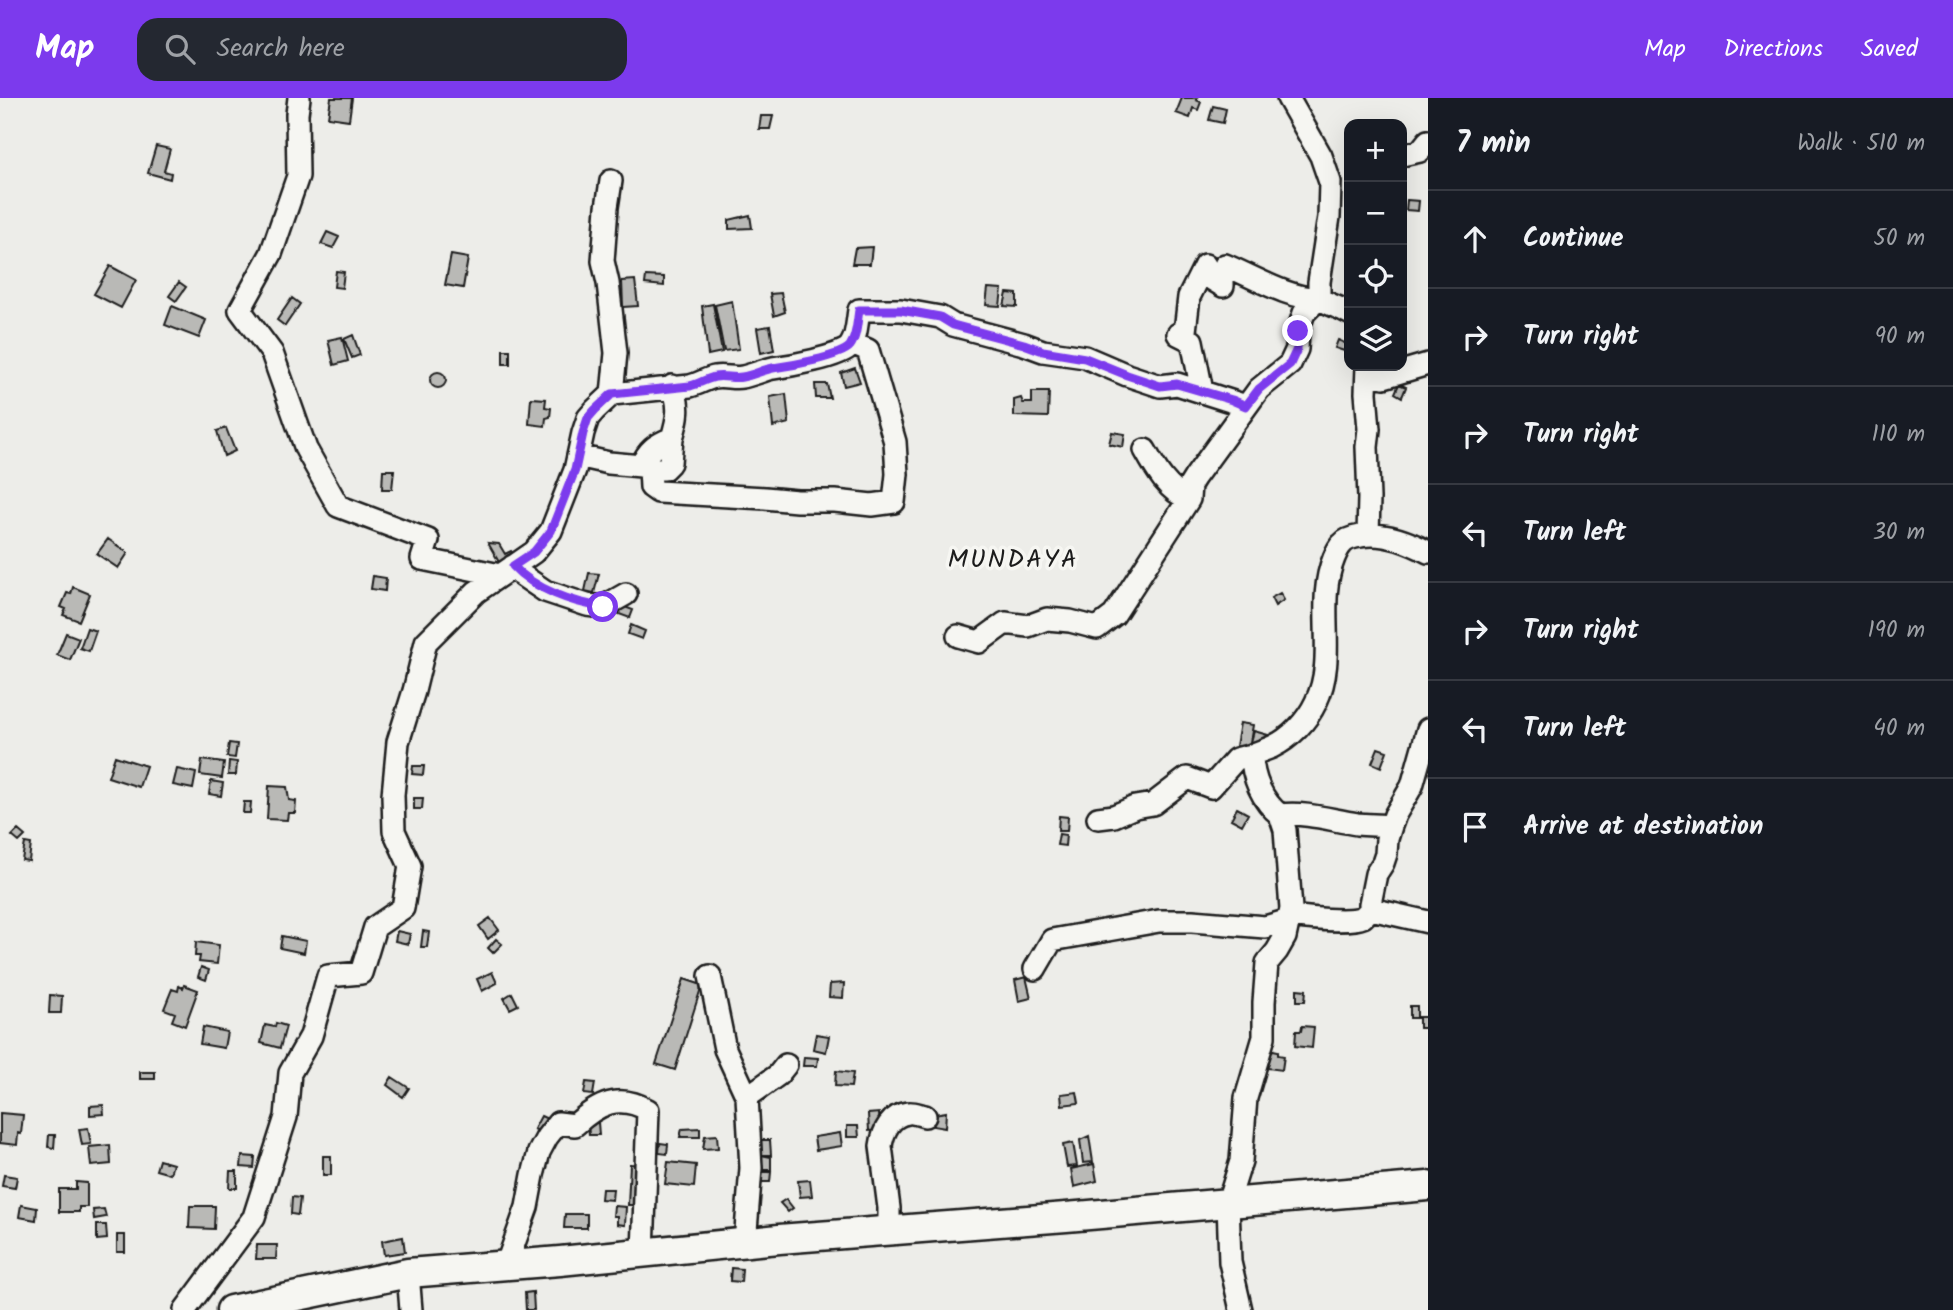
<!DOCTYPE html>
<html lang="en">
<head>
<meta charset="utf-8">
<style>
  body { margin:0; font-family:Kalam,sans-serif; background:#242831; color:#f1f3f6 }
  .controls { position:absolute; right:21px; top:21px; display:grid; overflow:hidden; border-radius:14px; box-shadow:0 7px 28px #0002 }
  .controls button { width:63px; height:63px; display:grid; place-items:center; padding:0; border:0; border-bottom:2px solid #363941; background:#171b24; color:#f1f3f6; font:35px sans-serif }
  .stop { position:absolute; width:21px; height:21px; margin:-16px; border:5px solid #7c3aed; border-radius:50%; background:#fff }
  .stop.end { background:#7c3aed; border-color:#fff; box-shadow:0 2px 7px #0008 }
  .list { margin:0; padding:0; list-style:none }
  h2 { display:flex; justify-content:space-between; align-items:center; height:91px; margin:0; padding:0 28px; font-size:30px }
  h2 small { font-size:23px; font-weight:400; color:#9ea1a6 }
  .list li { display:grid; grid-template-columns:46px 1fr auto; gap:21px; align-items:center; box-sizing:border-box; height:98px; padding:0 28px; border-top:2px solid #363941 }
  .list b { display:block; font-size:26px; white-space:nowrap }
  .list em { font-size:23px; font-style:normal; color:#9ea1a6 }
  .icon { flex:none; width:38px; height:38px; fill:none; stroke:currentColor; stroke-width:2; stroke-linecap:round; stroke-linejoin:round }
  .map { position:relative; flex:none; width:1428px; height:1212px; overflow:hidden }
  header { display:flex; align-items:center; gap:42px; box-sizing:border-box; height:98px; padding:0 35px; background:#7c3aed; color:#fff }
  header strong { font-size:33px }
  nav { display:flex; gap:38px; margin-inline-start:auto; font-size:24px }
  .search { width:490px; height:63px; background:#242831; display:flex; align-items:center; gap:18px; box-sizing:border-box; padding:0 24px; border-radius:21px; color:#9ea1a6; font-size:26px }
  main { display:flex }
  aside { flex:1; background:#171b24 }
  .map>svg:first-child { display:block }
  .building { fill:#b9b9b6; stroke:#1c1c1c; stroke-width:2 }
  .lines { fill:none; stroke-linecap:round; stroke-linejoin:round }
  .minor-casing { stroke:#1c1c1c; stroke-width:26 }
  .major-casing { stroke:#1c1c1c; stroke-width:33 }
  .minor { stroke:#f6f6f2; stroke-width:21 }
  .major { stroke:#f6f6f2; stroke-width:28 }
  .route { stroke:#7c3aed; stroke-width:9 }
  .labels { text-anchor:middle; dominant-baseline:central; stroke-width:7; stroke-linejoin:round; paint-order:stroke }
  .quarter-label { font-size:26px; letter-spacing:2px; fill:#1c1c1c; stroke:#f6f6f2 }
</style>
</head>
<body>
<header>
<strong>Map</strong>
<div class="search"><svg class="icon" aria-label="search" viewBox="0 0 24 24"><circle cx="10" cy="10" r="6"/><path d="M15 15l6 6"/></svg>Search here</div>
<nav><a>Map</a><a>Directions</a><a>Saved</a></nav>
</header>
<main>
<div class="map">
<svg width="1428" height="1212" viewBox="0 0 1428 1212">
  <rect width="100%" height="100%" fill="#edede9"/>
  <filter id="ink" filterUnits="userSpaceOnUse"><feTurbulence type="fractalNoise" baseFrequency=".0143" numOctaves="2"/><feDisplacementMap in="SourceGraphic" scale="14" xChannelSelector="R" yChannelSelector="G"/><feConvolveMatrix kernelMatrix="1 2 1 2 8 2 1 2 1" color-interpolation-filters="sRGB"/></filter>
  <g filter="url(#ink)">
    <!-- building -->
    <path class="building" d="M331,0H352L349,22L328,19Z
      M1182,0H1197L1196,2L1201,4L1198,12L1193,10L1190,20L1176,15Z
      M1213,8L1226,11L1223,25L1209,22Z
      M761,18H773L770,31H759Z
      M156,48L170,51L164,73L171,75L170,81L148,75Z
      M1407,102L1419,103L1418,113L1406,112Z
      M750,117L752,130L729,131V122Z
      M327,134L339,139L333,150L321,146Z
      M872,149L870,166H852L855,150Z
      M451,157L468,160L463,190L445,187Z
      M110,168L136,182L121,210L94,196Z
      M336,173L344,174L342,190L334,189Z
      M646,178L664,179V188L645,186Z
      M635,182L638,208L623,209L622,183Z
      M179,184L186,189L176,203L169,198Z
      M988,190L1002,191L1000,208L986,207Z
      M781,195L785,214L774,218L770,196Z
      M1007,195L1017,196V209L1004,208Z
      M292,200L300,206L285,228L277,222Z
      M732,203L739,251L724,253L715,207Z
      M713,206L722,254L708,257L702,208Z
      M172,208L206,222L199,240L165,227Z
      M770,228L774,252L761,255L757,230Z
      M353,237L360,257L352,260L344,241Z
      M342,239L348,263L334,267L328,242Z
      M1338,242L1347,246L1344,253L1335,250Z
      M503,252H510V266H503Z
      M855,270L860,284L844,288L841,275Z
      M430 282a8 8 0 1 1 16 0a8 8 0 1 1-16 0Z
      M815,286H827L830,300H816Z
      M1399,286L1406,289L1402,299L1395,295Z
      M1032,294H1049L1048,319L1014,318V302L1021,300L1023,305H1032Z
      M786,296L789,325L773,329L770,299Z
      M531,300L546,301L545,309L551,310L550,319L546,320L545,328L529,326Z
      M226,330L235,353L224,358L217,333Z
      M1112,334L1125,336L1123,349L1109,346Z
      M383,372H394L392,391H382Z
      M108,441L128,455L118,470L97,456Z
      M488,445L499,446L505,456L511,453L514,458L500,466Z
      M589,475L599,476L594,495L585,493Z
      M373,478L386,480L385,493L371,491Z
      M73,489L90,496L79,523L63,517L66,511L61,509L67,495L71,496Z
      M1280,495L1284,502L1275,508L1271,500Z
      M622,508L633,512L630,520L619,516Z
      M631,527L645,533L642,541L628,536Z
      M87,530L96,533L89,553L80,550Z
      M66,535L79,540L70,562L57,557Z
      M1240,625L1253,627L1249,650L1236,648Z
      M1254,633L1268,637L1265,647L1251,644Z
      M229,645L237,646L235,660L227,659Z
      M1378,650L1387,653L1381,669L1372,665Z
      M115,658L146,668L139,689L108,679Z
      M202,662L224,665L222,680L200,677Z
      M229,663L237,664L236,677H228Z
      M413,668H424L423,677L412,676Z
      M177,671L196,675L193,691L173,687Z
      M211,683L223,685L221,698L209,696Z
      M269,688L287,689L289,702L296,703L295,715H288L287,722L267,721Z
      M414,700H423L422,711H414Z
      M244,704H251L250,715H243Z
      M1237,710L1248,716L1242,727L1231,721Z
      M1059,718L1068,719L1067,733H1058Z
      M18,732L25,738L19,744L12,738Z
      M1059,736L1066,737L1065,748L1057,747Z
      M25,745L31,746L29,763L22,762Z
      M490,820L499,832L488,841L479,828Z
      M397,833L410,836L408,846L395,843Z
      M423,833L429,834L427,849H421Z
      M282,838L306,843L304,855L280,850Z
      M496,841L502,846L493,855L488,850Z
      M196,844L219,847L217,866L199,864L200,858H195Z
      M201,869L209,872L206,882L198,879Z
      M492,874L497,885L482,893L477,881Z
      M1026,879L1031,900L1019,903L1015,882Z
      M684,881L702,887L675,972L656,966Z
      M844,885L843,900L829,899L830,886Z
      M184,887L198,892L185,928L172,923L175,915L164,911L172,891L178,893L179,888L183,890Z
      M1297,891L1306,892L1305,903H1297Z
      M512,895L518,907L510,911L504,900Z
      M50,897L62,898L61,915H49Z
      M1410,908H1417V920H1410Z
      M1419,919H1428V930H1419Z
      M276,925L286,928L280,950L261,945L265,927L275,929Z
      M1302,928L1314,929L1312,950L1295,948L1296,933H1301Z
      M203,929L227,934L224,950L200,946Z
      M816,936L829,938L826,954L813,951Z
      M1269,951L1278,953V957L1284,958L1282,972L1267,970Z
      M804,959L818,960L817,968H803Z
      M836,973L853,975L851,989L835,988Z
      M140,974H155V981H140Z
      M392,979L409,990L403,999L387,987Z
      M586,984L595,985L593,997L584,996Z
      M1077,994L1079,1005L1062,1007L1061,996Z
      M103,1007L104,1016L90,1017V1008Z
      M946,1014L945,1030L933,1028L934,1016Z
      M0,1015L23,1017L21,1036L18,1035L17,1047L0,1045Z
      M879,1015L880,1032L869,1033L868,1016Z
      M541,1018L552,1023L547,1037L534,1031Z
      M588,1024H598L599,1037H589Z
      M847,1028H858L859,1039H847Z
      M88,1030L91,1046L82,1047L79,1031Z
      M700,1030V1039H680L682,1031Z
      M840,1035L842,1048L816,1052L814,1039Z
      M49,1037H55L54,1050L48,1049Z
      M717,1037L718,1050L703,1051L705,1038Z
      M1089,1038L1093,1064L1083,1065L1080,1042Z
      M759,1042H770L771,1057H759Z
      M660,1045L668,1046L667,1056L659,1055Z
      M1073,1045L1077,1068L1067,1069L1063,1047Z
      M110,1047L111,1066L91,1068L89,1049Z
      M761,1057L771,1059V1072H760Z
      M242,1058L255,1059L254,1070L241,1069Z
      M323,1058H331V1077H323Z
      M159,1062L173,1066L170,1076L156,1072Z
      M668,1064L696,1067L694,1089L665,1086Z
      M630,1066L639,1067L636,1107H628Z
      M1094,1066L1097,1083L1074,1089L1071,1071Z
      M230,1073H237V1090H229Z
      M762,1074H771L770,1084H761Z
      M4,1077L17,1079L15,1090L2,1088Z
      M810,1082L812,1098L800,1099L798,1083Z
      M76,1084L87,1085V1109H79V1114H59V1091H76Z
      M602,1091H613L612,1102L601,1101Z
      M292,1099L300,1100L298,1117L291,1116Z
      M786,1101L793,1110L788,1114L780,1105Z
      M21,1107L37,1110L36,1122L19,1119Z
      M190,1108H215L214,1131L189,1130Z
      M614,1108L626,1109L625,1127L617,1126V1118H613Z
      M104,1111L106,1119L94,1121L93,1112Z
      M565,1116H587V1130H564Z
      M97,1127H106L107,1141L97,1142Z
      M117,1137H125V1154H117Z
      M403,1139L405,1154L384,1157L382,1143Z
      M257,1147H277L276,1161H256Z
      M731,1170L742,1171L741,1184L730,1183Z
      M533,1194L534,1212H526L525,1195Z"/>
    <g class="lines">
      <defs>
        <path id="minor" d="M299,0L297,16L298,78L271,156L240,212L272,255L306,351L338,408L428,442L422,461L500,477
          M1288,0L1321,58L1330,84L1329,119L1319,184V200C1328,207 1340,209 1349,215
          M1402,57L1420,53L1428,43
          M611,83L607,109L603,163L608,185L616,255L612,296
          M1367,268L1366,295L1369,331L1367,349L1369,400L1368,437
          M1367,268L1376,277L1384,279L1428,266
          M1202,293L1192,243L1178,236L1185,233L1189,199L1205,167L1213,182L1223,188V176L1225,167C1252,178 1291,202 1319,200
          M1145,352C1155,370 1168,394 1189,401
          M578,358L609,365L641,368C648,352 655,347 672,340C678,321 681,307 672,288
          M641,368L650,371H664L670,365L672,340
          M650,371L651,389L658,394L765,400L797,403H835L872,407L894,404L897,376L895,344L868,252L852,245
          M513,468L520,476L545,493L587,507L603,509L626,496
          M958,538L979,544L1005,525L1028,528L1047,521L1070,523L1097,530L1114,517L1189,401L1190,387L1195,379L1259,291L1290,266L1297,251L1298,233L1304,215L1319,200
          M1098,720L1114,718L1135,709L1153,706L1187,680L1211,689L1236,661L1252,657
          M1391,728C1379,727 1368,727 1357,726C1330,722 1308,714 1280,717C1262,703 1252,679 1252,657C1258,654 1265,652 1272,649C1291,640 1307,623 1316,604C1338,559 1315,506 1334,460C1336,455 1338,450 1342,446C1346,441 1354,439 1361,438C1384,434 1409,444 1428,454
          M1371,811L1428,824
          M1290,818C1305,820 1350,825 1363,819C1363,819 1370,812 1371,811L1370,806L1376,776L1383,765L1386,756L1387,741L1391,728L1395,717L1412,688L1428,631
          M1035,871L1052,842L1159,823H1192L1265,829L1289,822
          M710,878L725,951L747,999L751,1070L745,1145
          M747,999L778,977L786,967
          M889,1132V1110L881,1048C883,1033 891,1017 908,1015C913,1014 920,1017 925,1018
          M506,1168L527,1109L533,1077L539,1054L547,1039L558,1025L575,1027C598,1006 619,995 648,1012L643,1155
          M408,1175L411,1212
          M185,1212L254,1119L286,1019L290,975L311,938L328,878L361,875L375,829L403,810L410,768L394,733L393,697L398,644L414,593L426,544L476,494L534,454L551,433L575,372L583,335L588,320L595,312L612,296L690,288C699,286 708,280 715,279C724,277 733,281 742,279C753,277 763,272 773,270C788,268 841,259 850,248C857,239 857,224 859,212H901L940,219L953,227L1024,246L1043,253L1085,259L1127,277L1160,288L1177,286L1246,308
          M1241,1212L1230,1164L1228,1105L1241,1063L1246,1000L1264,939V904L1267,865L1277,853L1285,839L1291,811L1285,732L1280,717"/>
        <path id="major" d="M231,1212L408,1175L560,1163L779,1141L1066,1119L1428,1088"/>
      </defs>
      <!-- minor casing -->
      <use href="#minor" class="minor-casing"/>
      <!-- major casing -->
      <use href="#major" class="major-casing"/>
      <!-- minor -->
      <use href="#minor" class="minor"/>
      <!-- major -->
      <use href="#major" class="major"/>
    </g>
  </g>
  <g class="lines" filter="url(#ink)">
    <!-- route -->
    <path class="route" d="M603,509C573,505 534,491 513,468L534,454L551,433L575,372L583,335L588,320L595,312L612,296L690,288C699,286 708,280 715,279C724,277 733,281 742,279C753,277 763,272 773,270C788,268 841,259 850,248C857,239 857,224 859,212H901L940,219L953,227L1024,246L1043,253L1085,260L1127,277L1160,288L1177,286L1232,302L1246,308L1259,291L1290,266L1297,251L1298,233"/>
  </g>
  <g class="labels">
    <!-- quarter labels -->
    <g class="quarter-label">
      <text x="1013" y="462">MUNDAYA</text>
    </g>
  </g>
</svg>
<div class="controls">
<button>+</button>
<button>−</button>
<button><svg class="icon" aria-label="locate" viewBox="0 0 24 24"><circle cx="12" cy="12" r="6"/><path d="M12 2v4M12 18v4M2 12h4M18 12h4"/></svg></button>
<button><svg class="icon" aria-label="layers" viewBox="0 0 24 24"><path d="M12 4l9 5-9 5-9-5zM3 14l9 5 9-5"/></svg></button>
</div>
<div class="stop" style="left:603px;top:509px"></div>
<div class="stop end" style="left:1298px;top:233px"></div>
</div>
<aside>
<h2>7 min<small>Walk · 510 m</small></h2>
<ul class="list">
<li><svg class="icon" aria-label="ahead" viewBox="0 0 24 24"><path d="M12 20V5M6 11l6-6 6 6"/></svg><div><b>Continue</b></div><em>50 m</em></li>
<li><svg class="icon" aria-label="right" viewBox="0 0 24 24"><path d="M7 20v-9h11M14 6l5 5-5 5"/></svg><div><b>Turn right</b></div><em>90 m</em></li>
<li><svg class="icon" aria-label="right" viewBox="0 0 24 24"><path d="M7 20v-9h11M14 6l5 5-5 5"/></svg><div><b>Turn right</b></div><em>110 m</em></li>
<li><svg class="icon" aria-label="left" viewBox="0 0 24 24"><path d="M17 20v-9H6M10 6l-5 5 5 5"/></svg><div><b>Turn left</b></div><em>30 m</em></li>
<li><svg class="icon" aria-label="right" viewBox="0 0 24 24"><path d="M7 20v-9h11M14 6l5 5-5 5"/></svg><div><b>Turn right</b></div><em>190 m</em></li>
<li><svg class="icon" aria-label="left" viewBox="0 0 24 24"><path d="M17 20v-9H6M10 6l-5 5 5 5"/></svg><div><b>Turn left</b></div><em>40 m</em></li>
<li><svg class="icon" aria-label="arrive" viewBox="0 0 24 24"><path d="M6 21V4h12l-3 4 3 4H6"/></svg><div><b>Arrive at destination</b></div></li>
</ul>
</aside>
</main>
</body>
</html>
